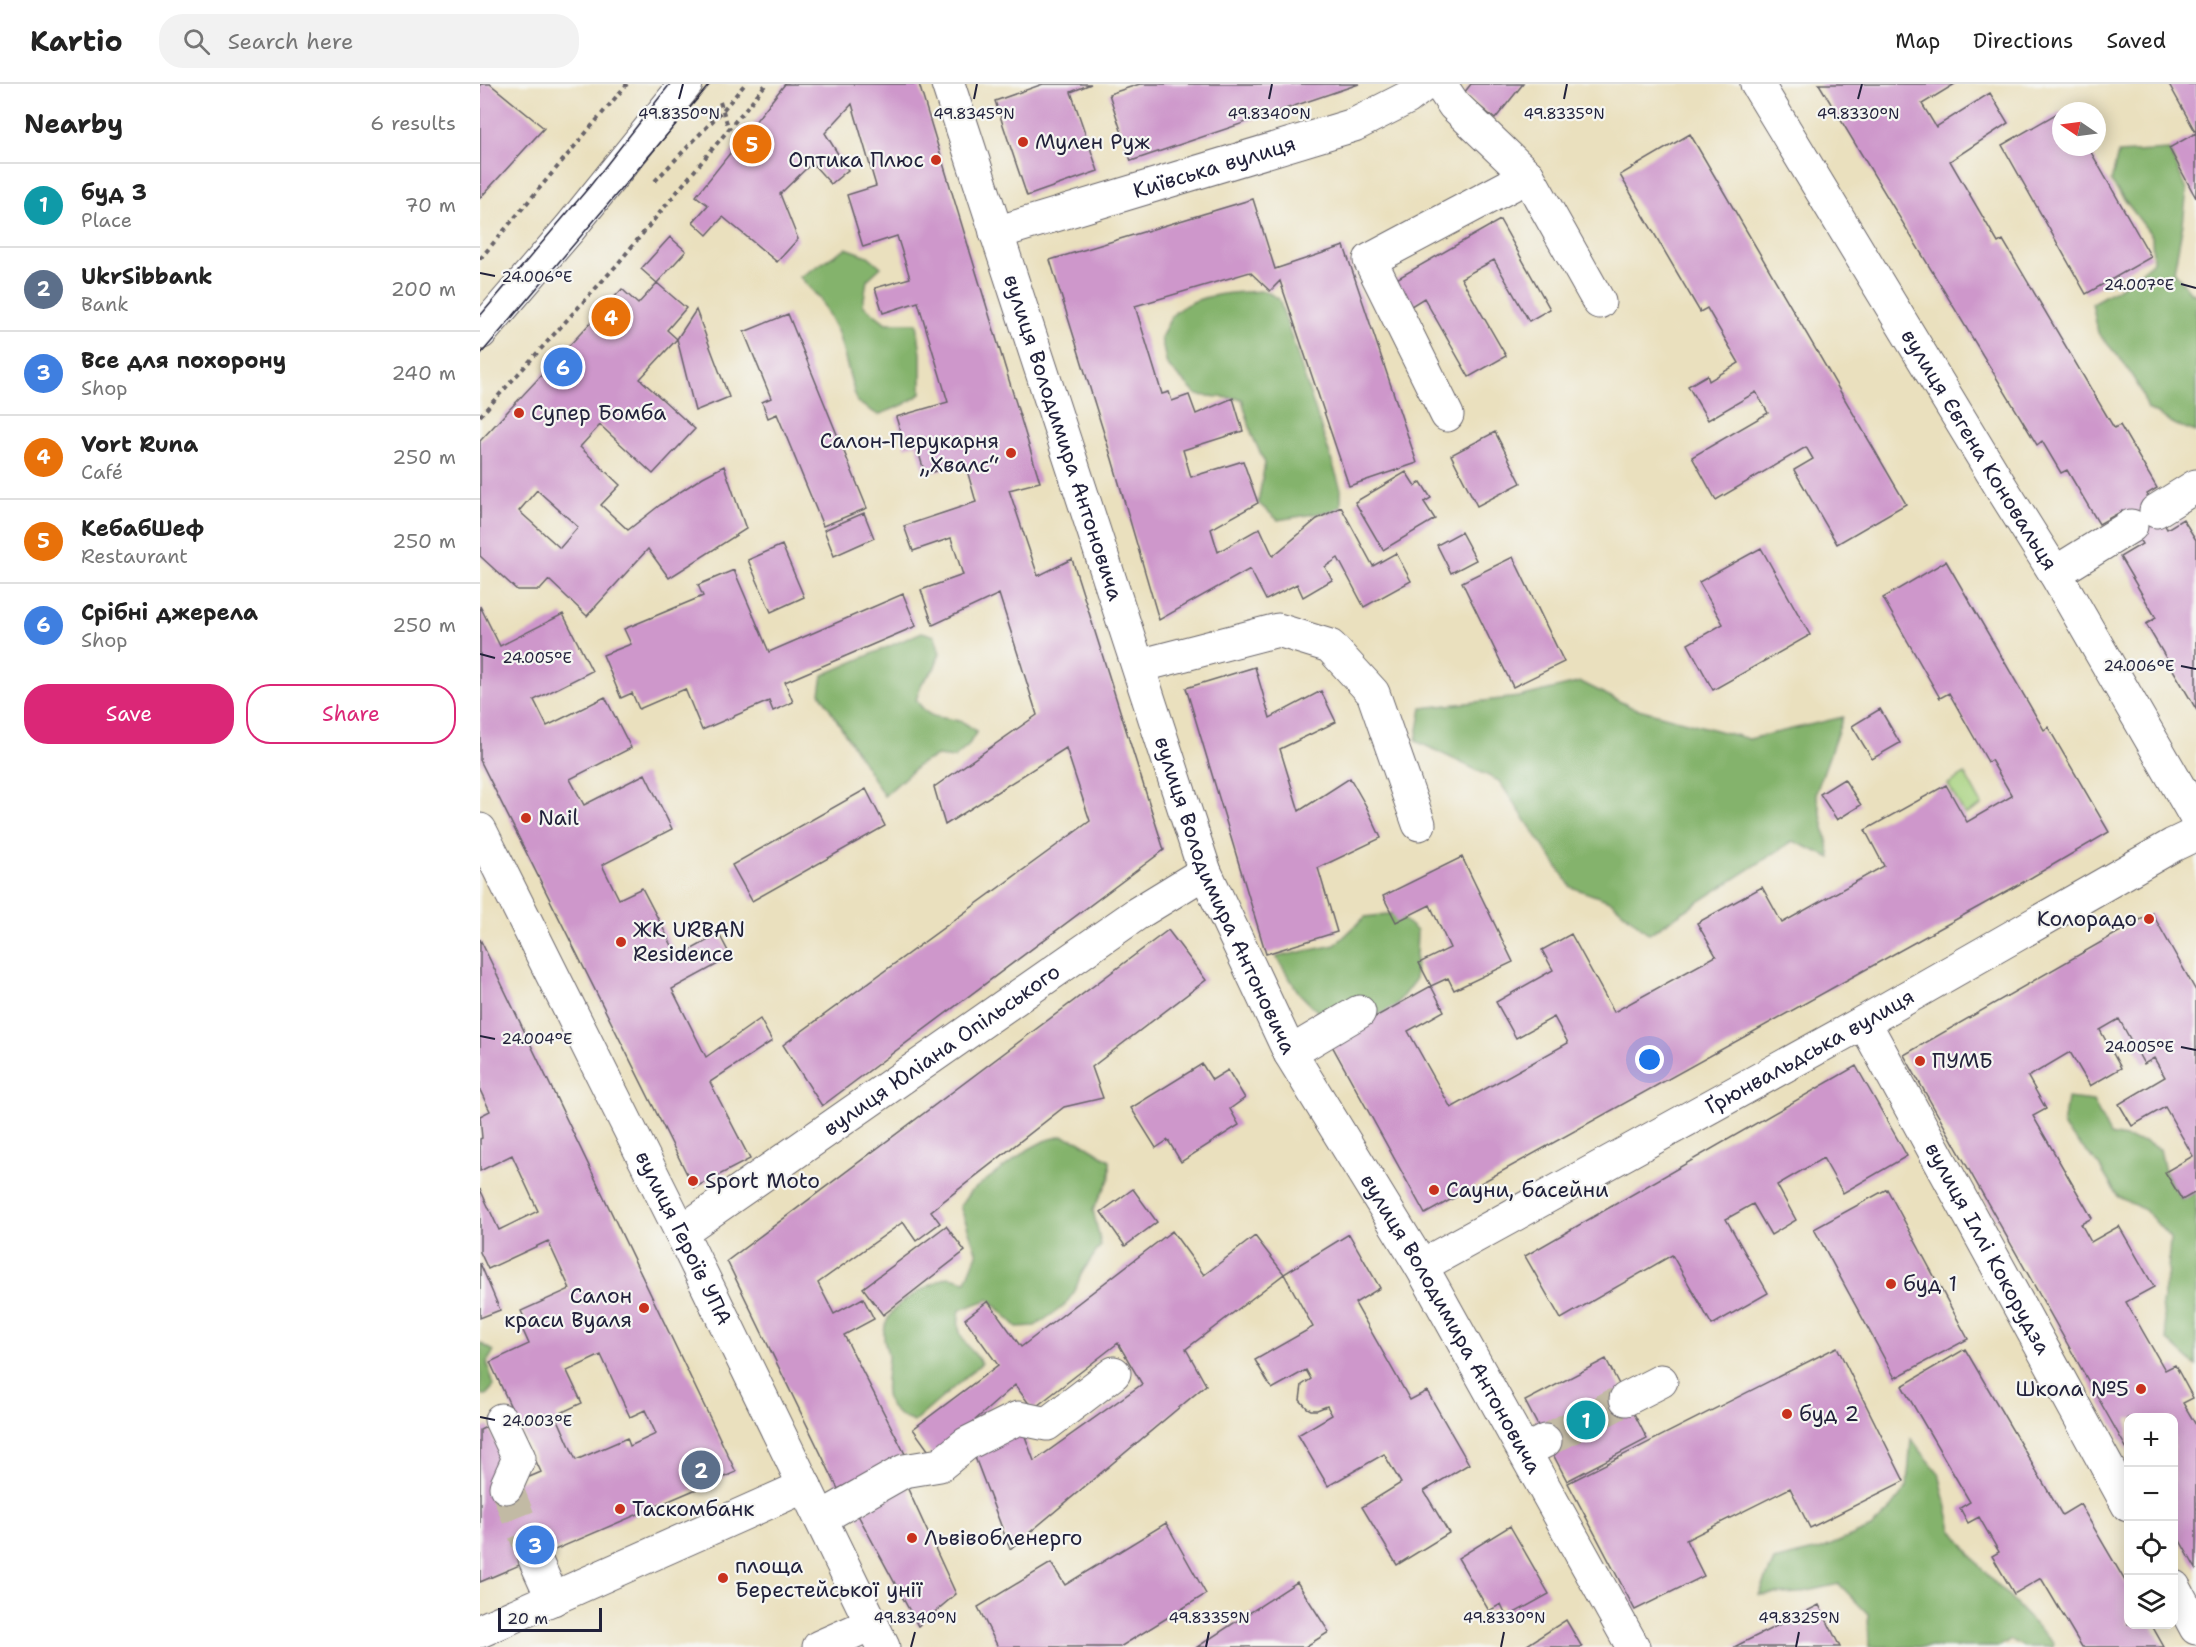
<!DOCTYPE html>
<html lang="en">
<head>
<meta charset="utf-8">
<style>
  body { margin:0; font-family:"Shantell Sans",sans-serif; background:#f2f2f2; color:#222 }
  .controls { position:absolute; right:18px; bottom:18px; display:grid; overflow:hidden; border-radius:12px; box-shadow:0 3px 15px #0003 }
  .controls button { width:54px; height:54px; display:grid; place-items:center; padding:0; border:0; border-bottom:2px solid #e0e0e0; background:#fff; color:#222; font:30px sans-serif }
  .compass { position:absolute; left:1572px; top:18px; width:54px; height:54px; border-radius:50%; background:#fff; box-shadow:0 3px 15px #0003; rotate:283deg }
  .scale { position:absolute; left:18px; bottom:15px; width:104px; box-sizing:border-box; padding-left:6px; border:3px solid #22223b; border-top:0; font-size:16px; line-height:21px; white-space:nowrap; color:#22223b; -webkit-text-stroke:4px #f6f6f2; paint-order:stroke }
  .you { position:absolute; left:1170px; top:976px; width:21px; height:21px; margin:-15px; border:4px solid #fff; border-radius:50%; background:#1a73e8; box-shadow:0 0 0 9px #1a73e833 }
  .badge { display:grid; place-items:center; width:39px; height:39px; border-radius:50%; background:#db2777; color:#fff; font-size:20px; font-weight:700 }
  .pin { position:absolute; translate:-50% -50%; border:3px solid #fff; box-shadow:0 2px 6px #0006 }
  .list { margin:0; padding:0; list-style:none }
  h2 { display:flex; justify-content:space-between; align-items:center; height:78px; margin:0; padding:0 24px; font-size:26px }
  h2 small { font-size:20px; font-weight:400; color:#767676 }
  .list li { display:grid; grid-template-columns:39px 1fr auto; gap:18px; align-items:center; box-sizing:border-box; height:84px; padding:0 24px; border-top:2px solid #e0e0e0 }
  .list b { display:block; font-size:22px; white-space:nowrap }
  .list p { margin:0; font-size:20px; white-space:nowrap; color:#767676 }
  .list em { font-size:20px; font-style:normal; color:#767676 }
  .actions { display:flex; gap:12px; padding:18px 24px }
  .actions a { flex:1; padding:14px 0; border:2px solid #db2777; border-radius:24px; text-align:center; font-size:21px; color:#db2777 }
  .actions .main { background:#db2777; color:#fff }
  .icon { flex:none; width:33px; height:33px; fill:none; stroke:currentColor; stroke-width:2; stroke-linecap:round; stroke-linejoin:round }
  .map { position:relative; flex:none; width:1716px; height:1563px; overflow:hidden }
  header { display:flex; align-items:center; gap:36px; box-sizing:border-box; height:84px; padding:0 30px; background:#fff; border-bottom:2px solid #e0e0e0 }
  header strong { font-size:28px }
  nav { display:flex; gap:33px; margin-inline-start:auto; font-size:21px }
  .search { width:420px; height:54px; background:#f2f2f2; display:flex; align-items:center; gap:15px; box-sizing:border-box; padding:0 21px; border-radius:24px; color:#767676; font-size:22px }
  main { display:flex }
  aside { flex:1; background:#fff }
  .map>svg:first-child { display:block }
  .green { fill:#a6d17d; stroke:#647a5c; stroke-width:1.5 }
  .forest { fill:#84b36c; stroke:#536a54; stroke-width:1.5 }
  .building { fill:#ce97cb; fill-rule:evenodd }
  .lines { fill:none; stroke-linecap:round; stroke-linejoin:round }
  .minor-tunnel { stroke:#c2baa4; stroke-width:33; stroke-dasharray:33 16; stroke-linecap:butt }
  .minor-casing { stroke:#686469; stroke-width:35 }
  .major-casing { stroke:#686469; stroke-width:35 }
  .path { stroke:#686469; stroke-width:4; stroke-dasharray:4.5 4.5; stroke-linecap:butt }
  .minor { stroke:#fff; stroke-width:33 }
  .major { stroke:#fff; stroke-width:33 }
  .tram { stroke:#22223b; stroke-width:1.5 }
  .ticks { fill:none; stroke:#22223b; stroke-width:2 }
  .poi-dot { fill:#c8321e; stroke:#f6f6f2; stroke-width:2 }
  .labels { text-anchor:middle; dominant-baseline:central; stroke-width:4.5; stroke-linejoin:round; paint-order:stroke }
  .poi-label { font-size:21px; fill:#22223b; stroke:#f6f6f2; text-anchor:start }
  .street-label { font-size:21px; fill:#22223b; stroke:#f6f6f2 }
  .ticks-label { font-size:15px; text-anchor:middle; fill:#22223b; stroke:#f6f6f2; stroke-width:4.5; stroke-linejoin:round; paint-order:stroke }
</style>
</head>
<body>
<header>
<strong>Kartio</strong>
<div class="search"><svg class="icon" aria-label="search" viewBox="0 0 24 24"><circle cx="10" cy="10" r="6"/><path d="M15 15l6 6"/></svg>Search here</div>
<nav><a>Map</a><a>Directions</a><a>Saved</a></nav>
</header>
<main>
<aside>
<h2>Nearby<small>6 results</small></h2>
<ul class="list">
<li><span class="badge" style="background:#0f9aa8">1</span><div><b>буд 3</b><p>Place</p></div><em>70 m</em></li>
<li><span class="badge" style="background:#5c6f8a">2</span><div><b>UkrSibbank</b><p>Bank</p></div><em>200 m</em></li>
<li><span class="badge" style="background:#3f7fe0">3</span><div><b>Все для похорону</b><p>Shop</p></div><em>240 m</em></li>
<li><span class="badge" style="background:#e8710a">4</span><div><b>Vort Runa</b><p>Café</p></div><em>250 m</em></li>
<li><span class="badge" style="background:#e8710a">5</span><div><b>КебабШеф</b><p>Restaurant</p></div><em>250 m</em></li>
<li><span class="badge" style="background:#3f7fe0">6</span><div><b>Срібні джерела</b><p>Shop</p></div><em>250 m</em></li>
</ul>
<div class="actions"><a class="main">Save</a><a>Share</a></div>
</aside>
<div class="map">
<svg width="1716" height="1563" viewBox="0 0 1716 1563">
  <rect width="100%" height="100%" fill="#f6f6f2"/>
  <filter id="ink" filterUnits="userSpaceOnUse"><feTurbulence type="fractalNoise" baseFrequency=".0167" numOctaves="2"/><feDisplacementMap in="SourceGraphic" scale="12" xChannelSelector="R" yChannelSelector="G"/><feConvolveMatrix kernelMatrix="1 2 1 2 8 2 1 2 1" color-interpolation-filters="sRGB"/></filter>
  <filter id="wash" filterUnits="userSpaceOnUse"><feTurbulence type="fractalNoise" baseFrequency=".008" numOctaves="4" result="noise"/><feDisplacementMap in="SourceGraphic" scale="24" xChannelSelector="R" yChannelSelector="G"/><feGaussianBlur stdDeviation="1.35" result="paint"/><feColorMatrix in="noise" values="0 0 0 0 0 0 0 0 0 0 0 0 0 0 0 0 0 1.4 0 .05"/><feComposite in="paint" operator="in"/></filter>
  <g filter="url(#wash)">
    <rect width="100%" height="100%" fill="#eae0be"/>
    <!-- green -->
    <path class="green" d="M1485,690L1502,721L1485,731L1468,700Z"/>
    <!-- forest -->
    <path class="forest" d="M1689,66L1707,106L1703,139L1694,187L1711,209L1716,210V348L1696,341L1668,325L1660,305L1644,279L1618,249L1612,219L1653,196L1673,177L1672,152L1631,98L1638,69Z
      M366,164L388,172L401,183L387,196L383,221L406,239H437L441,270V310L423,321L398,331L377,318L358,249L340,215L320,193Z
      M785,207L799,215L861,405V423L858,426L798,436L778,419L785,379L772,351L762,315L717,311L687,281L681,254C685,246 690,231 698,226C720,209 758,208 785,207Z
      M442,548L455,552L460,569L454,585L442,599L436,616C453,639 455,630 479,637C485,638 491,644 497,647L488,662L474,674L457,672L441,679L404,712L340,609L343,591Z
      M1101,598L1151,623L1269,655L1363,633L1336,709L1351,774L1313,757L1169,850L1132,818L1091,803L1019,697L936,657L942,624L1039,613Z
      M916,829L937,847L935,896L912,926L877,939L851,954L837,927L819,909L796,873L855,861L885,833Z
      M1587,1014L1613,1017L1630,1051L1665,1058L1680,1065L1685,1088L1702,1116L1716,1108V1282L1687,1256L1682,1220L1688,1187L1690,1154L1665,1126L1638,1113L1618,1080L1583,1043Z
      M582,1052L599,1057L630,1076V1094L613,1126L621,1161L601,1190L595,1207L584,1222L555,1242L537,1243L509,1215L480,1226C474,1252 486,1259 502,1279L434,1338C397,1325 406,1306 408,1274C408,1265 402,1256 404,1247C408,1222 431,1212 451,1201C456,1199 463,1194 468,1193C473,1193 481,1196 486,1197L497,1170L480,1122L490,1108L549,1065L564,1057Z
      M0,1259L14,1267L7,1278L14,1302L6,1311H0Z
      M1431,1355L1459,1389L1472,1445L1500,1483L1574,1560L1573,1563H1544L1531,1556L1520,1563H1389L1388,1530L1359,1500L1319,1509L1279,1511L1294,1477L1342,1465L1391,1444L1409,1427L1427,1403Z"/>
    <g id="blocks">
      <!-- building -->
      <path class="building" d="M0,0H10L64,44L0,114Z
        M305,0H439L560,398L529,406L558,492L592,475L684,766L342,1022L303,961L610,737L586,664L465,741L454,703L557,631L519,510L453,541L441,506L483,491L471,454L433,467L424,442L496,418L485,379L445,390L436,360L425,363L416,333L468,318L438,218L403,229L395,204L430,194L417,152L383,163L367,111L396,102L372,20L345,49L368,86L351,100L332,79L300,110L318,155L297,178L243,133L227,151L213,138L228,121L216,112Z
        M563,0H611L591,8L618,87L547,112L515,17Z
        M660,0H879L651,77L629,10Z
        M991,0H1043L1015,35L984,9Z
        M1339,0H1475L1442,20L1456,43L1510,9L1528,39L1470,77L1518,159L1523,156L1634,344L1640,341L1677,404L1667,410L1687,445L1703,435L1716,456V625L1666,540L1676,534L1640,473L1662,460L1642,427L1619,440L1587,386L1581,389L1562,357L1557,361Z
        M1689,0H1716V114L1689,64L1716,49Z
        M1581,27V63H1608L1671,173L1606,210L1522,61Z
        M1210,50L1426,420L1357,460L1314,386L1333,375L1326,363L1236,416L1212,373L1288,329L1276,308L1228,336L1208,302L1227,291L1229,297L1259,279L1227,224L1220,228L1140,91Z
        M773,115L795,185L864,162L937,379L869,402L800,197L790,207L770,188L655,222L682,310L689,308L692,317L709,311L716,330L753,314L763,347L703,366L711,393L763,377L778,419L731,445L738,468L780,444L793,472L837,435L861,423L893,482L916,469L931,497L884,523L858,474L845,483L852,496L823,513L817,500L786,516L770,485L679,536L632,375L570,176Z
        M1020,136L1070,225L1049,237L1014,176L981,194L1026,272L989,293L944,214L928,224L913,197Z
        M190,153L206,167L177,199L161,185Z
        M177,199L206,224L187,246L197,255L160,295L215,345L173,390L120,341L100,363L140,401L121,421L148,446L180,421L223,393L244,382L266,445L189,494L168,465L107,532L69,496L60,506H37L0,472V357L142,205L158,220ZM57,406L98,443L80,464L39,427Z
        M216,226L249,313L215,327L197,255Z
        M308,230L387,424L343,442L297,330L288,334L282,318L291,314L264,248Z
        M1015,348L1041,399L997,422L971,371Z
        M926,388L935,402L941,398L951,414L944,418L955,435L903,466L875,418Z
        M384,429L394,454L354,472L344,446Z
        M981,448L996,476L971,489L957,461Z
        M302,461L324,513L291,528L268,476Z
        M1281,464L1330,551L1233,606L1208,560L1243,540L1219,498Z
        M1033,473L1084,578L1033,603L982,498Z
        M1466,477L1564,646L1568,643L1629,748L1547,796L945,1130L850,958L951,902L964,927L928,947L971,1024L1088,959L1074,933L1036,954L1016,918L1073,886L1062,866L1091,850L1134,928L1236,872L1217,839L1282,803L1302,839L1404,782L1385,746L1466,701L1487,738L1532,712L1511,676L1508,678L1469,609L1460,614L1403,514Z
        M254,486L289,568L423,510L436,542L305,598L313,618L293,627L289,617L222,646L205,605L159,625L152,609L141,614L123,571L151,560L144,545L223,512L218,501Z
        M0,522L20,562L83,530L112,587L54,616L67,642L125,613L151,664L90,695L104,721L165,690L192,745L122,781L139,815L162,804L198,873L239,850L251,873L192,905L226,973L280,935L292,957L230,998L270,1075L214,1104L0,676Z
        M775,583L790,634L841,607L856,638L800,665L819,727L870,694L886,722L901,754L838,784L857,848L786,870L706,604Z
        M1400,625L1420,659L1392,675L1372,642Z
        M1364,695L1381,721L1357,736L1340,710Z
        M386,705L405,742L272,817L252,781Z
        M982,773L1033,878L974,906L968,894L951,902L939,879L970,864L950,821L916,838L903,812Z
        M1672,829L1716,907V1108L1702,1116L1685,1088L1713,1072L1685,1023L1652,1042L1639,1020L1685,993L1674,974L1664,980L1639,935L1620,946L1641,984L1610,1002L1590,968L1548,993L1566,1025L1553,1032L1612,1134L1601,1140L1611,1158L1639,1142L1674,1203L1646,1218L1685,1286L1695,1281L1713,1314L1703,1319L1716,1341V1485L1694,1446V1334H1648V1367L1424,971Z
        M688,846L726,896L612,983L623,1014L584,1023L451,1127L460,1139L436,1157L423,1138L338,1199L354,1230L383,1214L394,1235L364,1251L425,1370L358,1405L247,1177Z
        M0,855L256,1388L0,1498V1346L8,1342L28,1386L13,1392L19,1406L61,1388L10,1278L49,1260L41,1242L47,1239L41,1227L90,1205L68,1157L8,1185L0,1168V1105L19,1146L58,1127L32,1071L0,1087V1055L2,1054L0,1032L10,1027L0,1006ZM121,1271L150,1333L165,1326L176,1350L150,1362L147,1354L96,1376L76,1331L102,1319L87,1287Z
        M722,980L732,996L748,986L765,1014L750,1025L759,1041L701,1078L688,1056L676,1064L651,1024Z
        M1376,982L1427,1072L1363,1109L1343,1074L1297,1101L1316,1136L1291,1151L1273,1120L1246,1135L1288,1209L1232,1241L1192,1171L1081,1235L1045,1172Z
        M653,1105L677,1138L645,1162L621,1128Z
        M1407,1105L1488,1255L1415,1294L1334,1145Z
        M466,1142L485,1167L403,1231L383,1204Z
        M692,1147L724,1191L775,1152L804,1190L706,1265L726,1301L530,1465L493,1368L542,1344L554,1377L662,1300L638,1259L553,1325L535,1301L453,1373L433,1345L518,1281L485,1235L508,1217L541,1263Z
        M869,1150L900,1204L875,1219L930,1316L947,1307L989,1380L944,1407L969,1449L917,1481L882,1423L921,1399L904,1370L848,1402L818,1351L852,1331L847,1322L837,1326H831L827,1324L820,1316L822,1301L831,1295L826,1286L792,1305L775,1276L833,1243L804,1190Z
        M0,1179L20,1226L0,1234Z
        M1357,1263L1424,1397L1330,1444L1310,1404L1206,1456L1224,1492L1155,1526L1088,1399Z
        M1485,1265L1582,1431L1600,1420L1648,1502V1540H1671L1684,1563H1602L1561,1494L1534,1510L1512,1472L1519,1468L1499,1433L1488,1439L1480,1424L1490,1418L1422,1302Z
        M1126,1275L1167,1355L1087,1397L1045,1317Z
        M427,1403L476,1510L438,1542L378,1431Z
        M686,1439L726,1510L640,1563H518L498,1523L571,1479L585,1501Z
        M1030,1442L1069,1510L1027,1533L1021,1520L1009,1527L978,1474Z
        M817,1498L849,1548L825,1563H717Z
        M1339,1521L1360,1563H1254Z
        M1086,1536L1102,1563H1044Z"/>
    </g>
  </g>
  <g filter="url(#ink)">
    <use href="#blocks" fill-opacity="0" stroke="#686469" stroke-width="1.5"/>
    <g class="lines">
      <!-- minor-tunnel -->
      <path class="minor-tunnel" d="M1065,1357L1146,1315
        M26,1403L55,1475"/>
      <defs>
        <g id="minor">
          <path d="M960,0L974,21L1048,92L1119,218"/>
          <path id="s1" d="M1277,0L1521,403L1575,489L1716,733"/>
          <path id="s2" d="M516,149L874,41L927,14L945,0"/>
          <path d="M967,331L890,176L1048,92"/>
          <path d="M1676,427L1716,402"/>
          <path d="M1575,489L1651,442"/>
          <path d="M659,582L798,546L850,562L893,609L939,740"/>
          <path id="s3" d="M1384,938L1648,1421"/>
          <path d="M810,969L879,928"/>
          <path id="s4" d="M201,1148L658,829L725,788"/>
          <path id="s5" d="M941,1182L1384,938L1693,761L1716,750"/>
          <path d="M1146,1315L1181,1297"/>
          <path d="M21,1336L39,1374L26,1403"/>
          <path d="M1045,1367L1065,1357"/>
          <path d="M341,1434L424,1387L460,1381L486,1360L538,1334L567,1340L634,1289"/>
          <path d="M55,1475L73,1515"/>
          <path d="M1694,1503L1716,1544"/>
          <path d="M0,1547L325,1402"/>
          <path d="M339,1563L391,1540"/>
        </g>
        <g id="major">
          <path id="s6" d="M468,0L725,788L810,969L941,1182L1153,1563"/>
          <path d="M0,249L90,144L206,0"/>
          <path id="s7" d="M0,746L201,1148L403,1563"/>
        </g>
      </defs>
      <!-- minor casing -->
      <use href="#minor" class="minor-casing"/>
      <!-- major casing -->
      <use href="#major" class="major-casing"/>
      <!-- path -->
      <path class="path" d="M240,18L249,45
        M175,97L243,26L265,0
        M0,175L147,0
        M0,332L135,183L286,0"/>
      <!-- minor -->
      <use href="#minor" class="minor"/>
      <!-- major -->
      <use href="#major" class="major"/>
      <!-- tram -->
      <path class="tram" d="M0,232L110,102L190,0
        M0,271L230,0"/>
    </g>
  </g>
  <!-- ticks -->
  <path class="ticks" d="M199,15L203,0M494,15L497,0M789,15L792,0M1084,15L1087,0M1378,15L1382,0M0,189L15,192M1701,200L1716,204M0,570L15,574M1701,582L1716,585M0,952L15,955M1701,963L1716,966M0,1333L15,1336M431,1563L435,1548M726,1563L729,1548M1021,1563L1024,1548M1316,1563L1319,1548"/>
  <!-- markers -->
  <g class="poi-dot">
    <circle cx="543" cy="58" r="6"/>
    <circle cx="456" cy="76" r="6"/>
    <circle cx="39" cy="329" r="6"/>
    <circle cx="531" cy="369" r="6"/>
    <circle cx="46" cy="734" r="6"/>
    <circle cx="1669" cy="835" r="6"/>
    <circle cx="141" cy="858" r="6"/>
    <circle cx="1440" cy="977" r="6"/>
    <circle cx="213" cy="1097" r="6"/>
    <circle cx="954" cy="1106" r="6"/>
    <circle cx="1411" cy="1200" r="6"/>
    <circle cx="164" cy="1224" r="6"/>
    <circle cx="1661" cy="1305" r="6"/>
    <circle cx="1307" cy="1330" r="6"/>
    <circle cx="140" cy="1425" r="6"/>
    <circle cx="432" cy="1454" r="6"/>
    <circle cx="243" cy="1494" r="6"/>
  </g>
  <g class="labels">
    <!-- poi labels -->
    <g class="poi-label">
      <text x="555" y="58">Мулен Руж</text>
      <text x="444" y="76" text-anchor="end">Оптика Плюс</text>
      <text x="51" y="329">Супер Бомба</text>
      <text x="519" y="357" text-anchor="end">Салон-Перукарня<tspan x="519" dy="24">„Хвалс“</tspan></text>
      <text x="58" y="734">Nail</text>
      <text x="1657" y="835" text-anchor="end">Колорадо</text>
      <text x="153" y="846">ЖК URBAN<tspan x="153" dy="24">Residence</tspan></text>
      <text x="1452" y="977">ПУМБ</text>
      <text x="225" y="1097">Sport Moto</text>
      <text x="966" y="1106">Сауни, басейни</text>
      <text x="1423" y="1200">буд 1</text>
      <text x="152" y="1212" text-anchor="end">Салон<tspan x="152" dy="24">краси Вуаля</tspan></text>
      <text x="1649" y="1305" text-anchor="end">Школа №5</text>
      <text x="1319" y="1330">буд 2</text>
      <text x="152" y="1425">Таскомбанк</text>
      <text x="444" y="1454">Львівобленерго</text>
      <text x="255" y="1482">площа<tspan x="255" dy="24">Берестейської унії</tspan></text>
    </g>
    <!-- street labels -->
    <g class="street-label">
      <text stroke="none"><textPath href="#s2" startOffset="228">Київська вулиця</textPath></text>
      <text stroke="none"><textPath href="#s6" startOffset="372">вулиця Володимира Антоновича</textPath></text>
      <text stroke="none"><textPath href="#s1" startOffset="428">вулиця Євгена Коновальця</textPath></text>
      <text stroke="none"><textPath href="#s6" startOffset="858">вулиця Володимира Антоновича</textPath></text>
      <text stroke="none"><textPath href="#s4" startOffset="318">вулиця Юліана Опільського</textPath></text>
      <text stroke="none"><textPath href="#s5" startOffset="444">Ґрюнвальдська вулиця</textPath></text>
      <text stroke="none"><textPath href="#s7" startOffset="456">вулиця Героїв УПА</textPath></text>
      <text stroke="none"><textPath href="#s3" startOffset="258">вулиця Іллі Кокорудза</textPath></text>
      <text stroke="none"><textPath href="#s6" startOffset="1344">вулиця Володимира Антоновича</textPath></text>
    </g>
  </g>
  <g class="ticks-label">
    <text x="199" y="35">49.8350°N</text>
    <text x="494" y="35">49.8345°N</text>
    <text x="789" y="35">49.8340°N</text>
    <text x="1084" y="35">49.8335°N</text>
    <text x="1378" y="35">49.8330°N</text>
    <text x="57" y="198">24.006°E</text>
    <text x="1659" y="206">24.007°E</text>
    <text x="57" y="579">24.005°E</text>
    <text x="1659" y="587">24.006°E</text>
    <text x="57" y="960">24.004°E</text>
    <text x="1659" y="968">24.005°E</text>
    <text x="57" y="1342">24.003°E</text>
    <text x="435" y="1539">49.8340°N</text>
    <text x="729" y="1539">49.8335°N</text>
    <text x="1024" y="1539">49.8330°N</text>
    <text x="1319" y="1539">49.8325°N</text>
  </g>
</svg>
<div class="controls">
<button>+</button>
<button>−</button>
<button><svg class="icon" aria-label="locate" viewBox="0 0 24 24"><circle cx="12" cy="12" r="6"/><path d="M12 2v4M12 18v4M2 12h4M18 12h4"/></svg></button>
<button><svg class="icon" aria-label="layers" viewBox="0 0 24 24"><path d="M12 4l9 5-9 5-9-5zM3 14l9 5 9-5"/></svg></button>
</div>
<svg class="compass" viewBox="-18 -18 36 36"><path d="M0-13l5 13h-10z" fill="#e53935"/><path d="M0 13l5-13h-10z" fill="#767676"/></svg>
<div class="scale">20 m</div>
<div class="you"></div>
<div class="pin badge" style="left:1106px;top:1336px;background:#0f9aa8">1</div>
<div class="pin badge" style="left:221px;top:1386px;background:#5c6f8a">2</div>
<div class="pin badge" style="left:55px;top:1461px;background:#3f7fe0">3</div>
<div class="pin badge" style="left:131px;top:233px;background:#e8710a">4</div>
<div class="pin badge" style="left:272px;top:60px;background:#e8710a">5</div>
<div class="pin badge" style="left:83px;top:283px;background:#3f7fe0">6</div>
</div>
</main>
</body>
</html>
